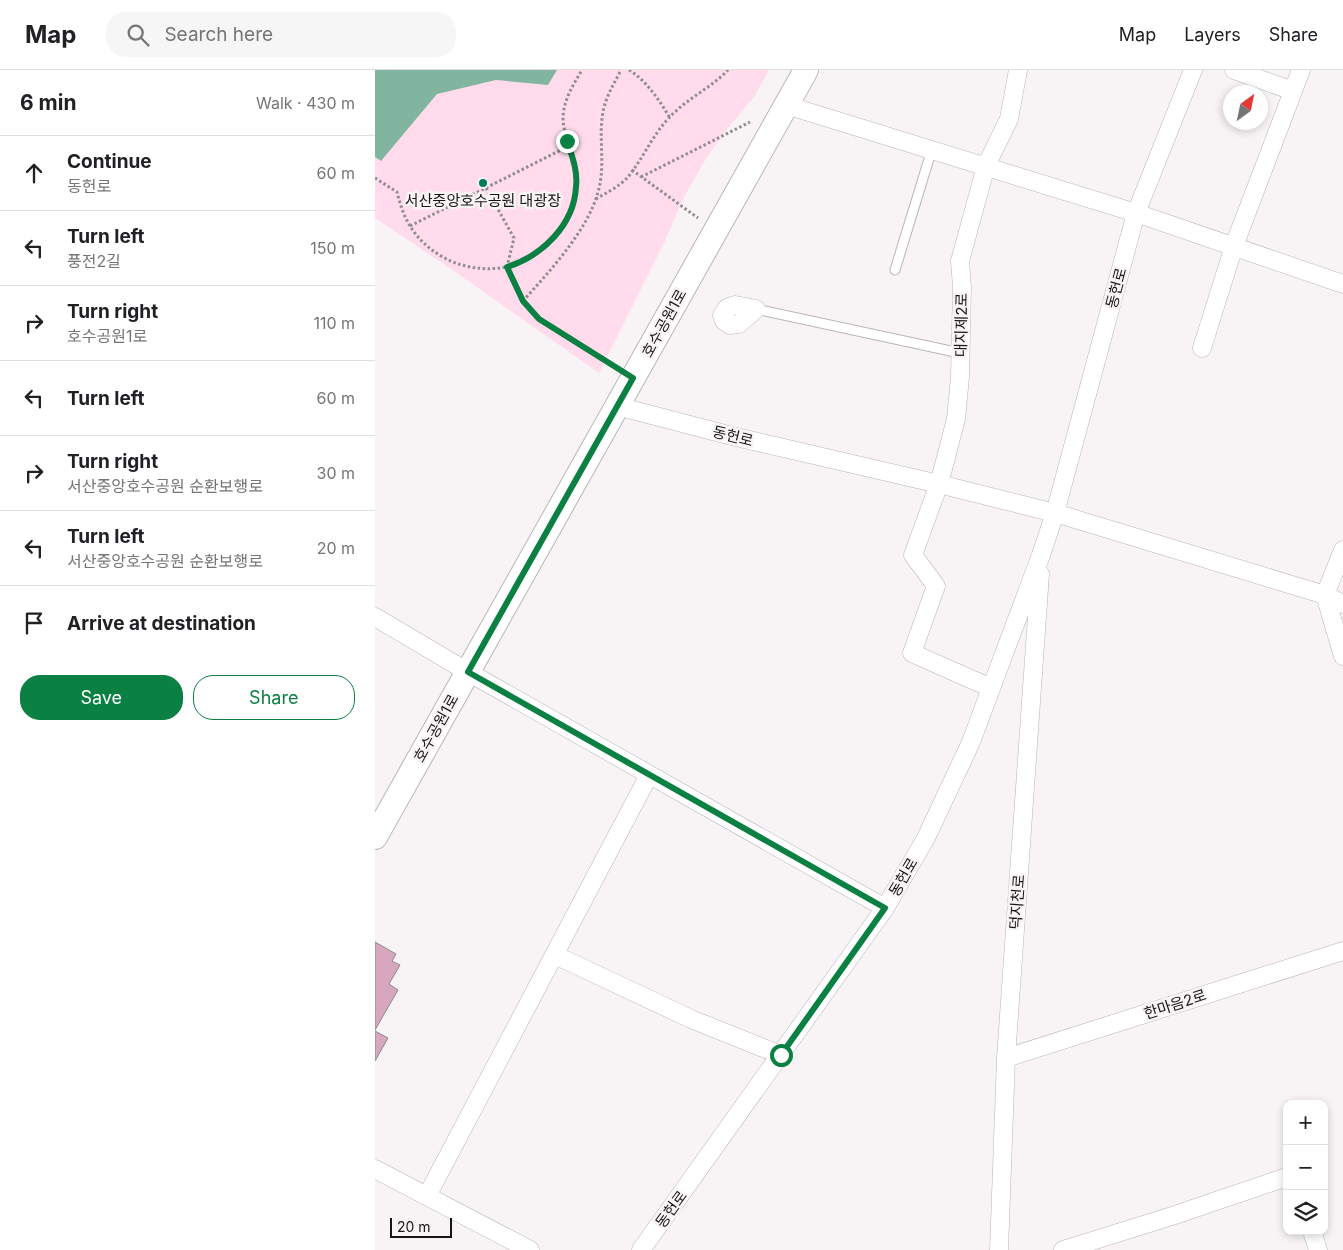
<!DOCTYPE html>
<html lang="en">
<head>
<meta charset="utf-8">
<style>
  body { margin:0; font-family:Inter,"Noto Sans KR",sans-serif; background:#f6f6f6; color:#202124 }
  .controls { position:absolute; right:15px; bottom:15px; display:grid; overflow:hidden; border-radius:10px; box-shadow:0 2px 8px #0003 }
  .controls button { width:45px; height:45px; display:grid; place-items:center; padding:0; border:0; border-bottom:1px solid #e0e0e0; background:#fff; color:#202124; font:25px sans-serif }
  .compass { position:absolute; left:848px; top:15px; width:45px; height:45px; border-radius:50%; background:#fff; box-shadow:0 2px 8px #0003; rotate:33deg }
  .scale { position:absolute; left:15px; bottom:12px; width:62px; box-sizing:border-box; padding-left:5px; border:2px solid #161516; border-top:0; font-size:14px; line-height:18px; white-space:nowrap; color:#161516; -webkit-text-stroke:4px #f8f4f6; paint-order:stroke }
  .stop { position:absolute; width:15px; height:15px; margin:-11px; border:4px solid #0b8043; border-radius:50%; background:#fff }
  .stop.end { background:#0b8043; border-color:#fff; box-shadow:0 1px 5px #0008 }
  .list { margin:0; padding:0; list-style:none }
  h2 { display:flex; justify-content:space-between; align-items:center; height:65px; margin:0; padding:0 20px; font-size:21px }
  h2 small { font-size:16px; font-weight:400; color:#757577 }
  .list li { display:grid; grid-template-columns:32px 1fr auto; gap:15px; align-items:center; box-sizing:border-box; height:75px; padding:0 20px; border-top:1px solid #e0e0e0 }
  .list b { display:block; font-size:19px; white-space:nowrap }
  .list p { margin:0; font-size:16px; white-space:nowrap; color:#757577 }
  .list em { font-size:16px; font-style:normal; color:#757577 }
  .actions { display:flex; gap:10px; padding:15px 20px }
  .actions a { flex:1; padding:11px 0; border:1px solid #0b8043; border-radius:20px; text-align:center; font-size:18px; color:#0b8043 }
  .actions .main { background:#0b8043; color:#fff }
  .icon { flex:none; width:28px; height:28px; fill:none; stroke:currentColor; stroke-width:2; stroke-linecap:round; stroke-linejoin:round }
  .map { position:relative; flex:none; width:968px; height:1180px; overflow:hidden }
  header { display:flex; align-items:center; gap:30px; box-sizing:border-box; height:70px; padding:0 25px; background:#fff; border-bottom:1px solid #e0e0e0 }
  header strong { font-size:24px }
  nav { display:flex; gap:28px; margin-inline-start:auto; font-size:18px }
  .search { width:350px; height:45px; background:#f6f6f6; display:flex; align-items:center; gap:12px; box-sizing:border-box; padding:0 18px; border-radius:20px; color:#757577; font-size:19px }
  main { display:flex }
  aside { flex:1; background:#fff }
  .map>svg:first-child { display:block }
  .green { fill:#ffdbec }
  .water { fill:#82b59f }
  .building { fill:#d6a7be; stroke:#8e898b }
  .lines { fill:none; stroke-linecap:round; stroke-linejoin:round }
  .lane-casing { stroke:#b9b5b7; stroke-width:11 }
  .street-casing { stroke:#b9b5b7; stroke-width:19 }
  .secondary-casing { stroke:#b9b5b7; stroke-width:26 }
  .path { stroke:#8f8d8e; stroke-width:3; stroke-dasharray:2.5 2.5; stroke-linecap:butt }
  .lane { stroke:#fff; stroke-width:9 }
  .street { stroke:#fff; stroke-width:18 }
  .secondary { stroke:#fff; stroke-width:24 }
  .route { stroke:#0b8043; stroke-width:6 }
  .poi-dot { fill:#007c5a; stroke:#f8f4f6; stroke-width:2 }
  .labels { text-anchor:middle; dominant-baseline:central; stroke-width:5; stroke-linejoin:round; paint-order:stroke }
  .poi-label { font-size:15px; fill:#161516; stroke:#f8f4f6 }
  .street-label { font-size:15px; fill:#161516; stroke:#f8f4f6 }
</style>
</head>
<body>
<header>
<strong>Map</strong>
<div class="search"><svg class="icon" aria-label="search" viewBox="0 0 24 24"><circle cx="10" cy="10" r="6"/><path d="M15 15l6 6"/></svg>Search here</div>
<nav><a>Map</a><a>Layers</a><a>Share</a></nav>
</header>
<main>
<aside>
<h2>6 min<small>Walk · 430 m</small></h2>
<ul class="list">
<li><svg class="icon" aria-label="ahead" viewBox="0 0 24 24"><path d="M12 20V5M6 11l6-6 6 6"/></svg><div><b>Continue</b><p>동헌로</p></div><em>60 m</em></li>
<li><svg class="icon" aria-label="left" viewBox="0 0 24 24"><path d="M17 20v-9H6M10 6l-5 5 5 5"/></svg><div><b>Turn left</b><p>풍전2길</p></div><em>150 m</em></li>
<li><svg class="icon" aria-label="right" viewBox="0 0 24 24"><path d="M7 20v-9h11M14 6l5 5-5 5"/></svg><div><b>Turn right</b><p>호수공원1로</p></div><em>110 m</em></li>
<li><svg class="icon" aria-label="left" viewBox="0 0 24 24"><path d="M17 20v-9H6M10 6l-5 5 5 5"/></svg><div><b>Turn left</b></div><em>60 m</em></li>
<li><svg class="icon" aria-label="right" viewBox="0 0 24 24"><path d="M7 20v-9h11M14 6l5 5-5 5"/></svg><div><b>Turn right</b><p>서산중앙호수공원 순환보행로</p></div><em>30 m</em></li>
<li><svg class="icon" aria-label="left" viewBox="0 0 24 24"><path d="M17 20v-9H6M10 6l-5 5 5 5"/></svg><div><b>Turn left</b><p>서산중앙호수공원 순환보행로</p></div><em>20 m</em></li>
<li><svg class="icon" aria-label="arrive" viewBox="0 0 24 24"><path d="M6 21V4h12l-3 4 3 4H6"/></svg><div><b>Arrive at destination</b></div></li>
</ul>
<div class="actions"><a class="main">Save</a><a>Share</a></div>
</aside>
<div class="map">
<svg width="968" height="1180" viewBox="0 0 968 1180">
  <rect width="100%" height="100%" fill="#f8f4f6"/>
  <!-- green -->
  <path class="green" d="M0,0H394L379,27L353,58L332,87L310,125L289,173L224,303L79,201L0,148Z"/>
  <!-- water -->
  <path class="water" d="M0,0H182L173,15L121,10L62,24L6,91L0,87Z"/>
  <!-- building -->
  <path class="building" d="M0,872L21,884L17,891L25,895L14,914L23,920L0,960Z
    M0,961L13,968L0,991Z"/>
  <g class="lines">
    <defs>
      <path id="lane" d="M520,200L557,79
        M381,239L585,283"/>
      <path id="street" d="M859,0L918,21
        M411,35L761,143L968,214
        M360,235L381,239L364,254L355,255L349,251L347,245L352,238Z
        M827,278L859,176L926,0
        M242,336L361,367L564,414L680,443L950,525L968,534
        M968,480L950,525L968,586
        M0,547L93,602L510,838
        M616,618L537,583L561,516L538,485L564,414L581,349L585,307L587,217L585,191L611,96L634,49L643,0
        M180,885L316,949L406,985
        M631,988L968,881
        M0,1099L155,1180
        M52,1126L274,705
        M937,1161L943,1180
        M266,1180L510,838L551,768L596,672L666,485L680,443L761,143L818,0
        M624,1180L631,988L665,504
        M688,1180L797,1146L912,1107"/>
      <path id="secondary" d="M0,767L431,0"/>
    </defs>
    <!-- lane casing -->
    <use href="#lane" class="lane-casing"/>
    <!-- street casing -->
    <use href="#street" class="street-casing"/>
    <!-- secondary casing -->
    <use href="#secondary" class="secondary-casing"/>
    <!-- path -->
    <path class="path" d="M254,0C272,11 284,30 295,48
      M257,100L323,148
      M266,107L375,52
      M0,108L22,122C29,151 40,170 66,186C88,199 115,202 139,195C175,183 205,143 201,104C199,85 189,68 188,49C188,31 198,15 207,0
      M111,118L139,168L132,197L148,231L164,249L240,297
      M221,129C231,123 245,116 253,107C270,86 280,59 301,41C317,26 338,16 353,0
      M35,156L194,76
      M148,231C174,202 213,160 223,122C231,95 223,68 228,42C231,26 239,14 246,0"/>
    <!-- lane -->
    <use href="#lane" class="lane"/>
    <!-- street -->
    <use href="#street" class="street"/>
    <!-- secondary -->
    <use href="#secondary" class="secondary"/>
  </g>
  <g class="lines">
    <!-- route -->
    <path class="route" d="M192,71C197,86 203,101 201,117C199,155 167,186 132,197L148,231L164,249L258,308L93,602L510,838L406,985"/>
  </g>
  <!-- markers -->
  <circle class="poi-dot" cx="108" cy="113" r="5"/>
  <g class="labels">
    <!-- poi labels -->
    <g class="poi-label">
      <text x="108" y="130">서산중앙호수공원 대광장</text>
    </g>
    <!-- street labels -->
    <g class="street-label">
      <text transform="translate(741 218) rotate(-75)">동헌로</text>
      <text transform="translate(289 253) rotate(-61)">호수공원1로</text>
      <text transform="translate(586 255) rotate(-89)">대지제2로</text>
      <text transform="translate(358 366) rotate(14)">동헌로</text>
      <text transform="translate(61 658) rotate(-61)">호수공원1로</text>
      <text transform="translate(528 807) rotate(-60)">동헌로</text>
      <text transform="translate(642 832) rotate(-86)">덕지천로</text>
      <text transform="translate(800 934) rotate(-18)">한마음2로</text>
      <text transform="translate(296 1139) rotate(-54)">동헌로</text>
    </g>
  </g>
</svg>
<div class="controls">
<button>+</button>
<button>−</button>
<button><svg class="icon" aria-label="layers" viewBox="0 0 24 24"><path d="M12 4l9 5-9 5-9-5zM3 14l9 5 9-5"/></svg></button>
</div>
<svg class="compass" viewBox="-18 -18 36 36"><path d="M0-13l5 13h-10z" fill="#e53935"/><path d="M0 13l5-13h-10z" fill="#757577"/></svg>
<div class="scale">20 m</div>
<div class="stop" style="left:406px;top:985px"></div>
<div class="stop end" style="left:192px;top:71px"></div>
</div>
</main>
</body>
</html>
